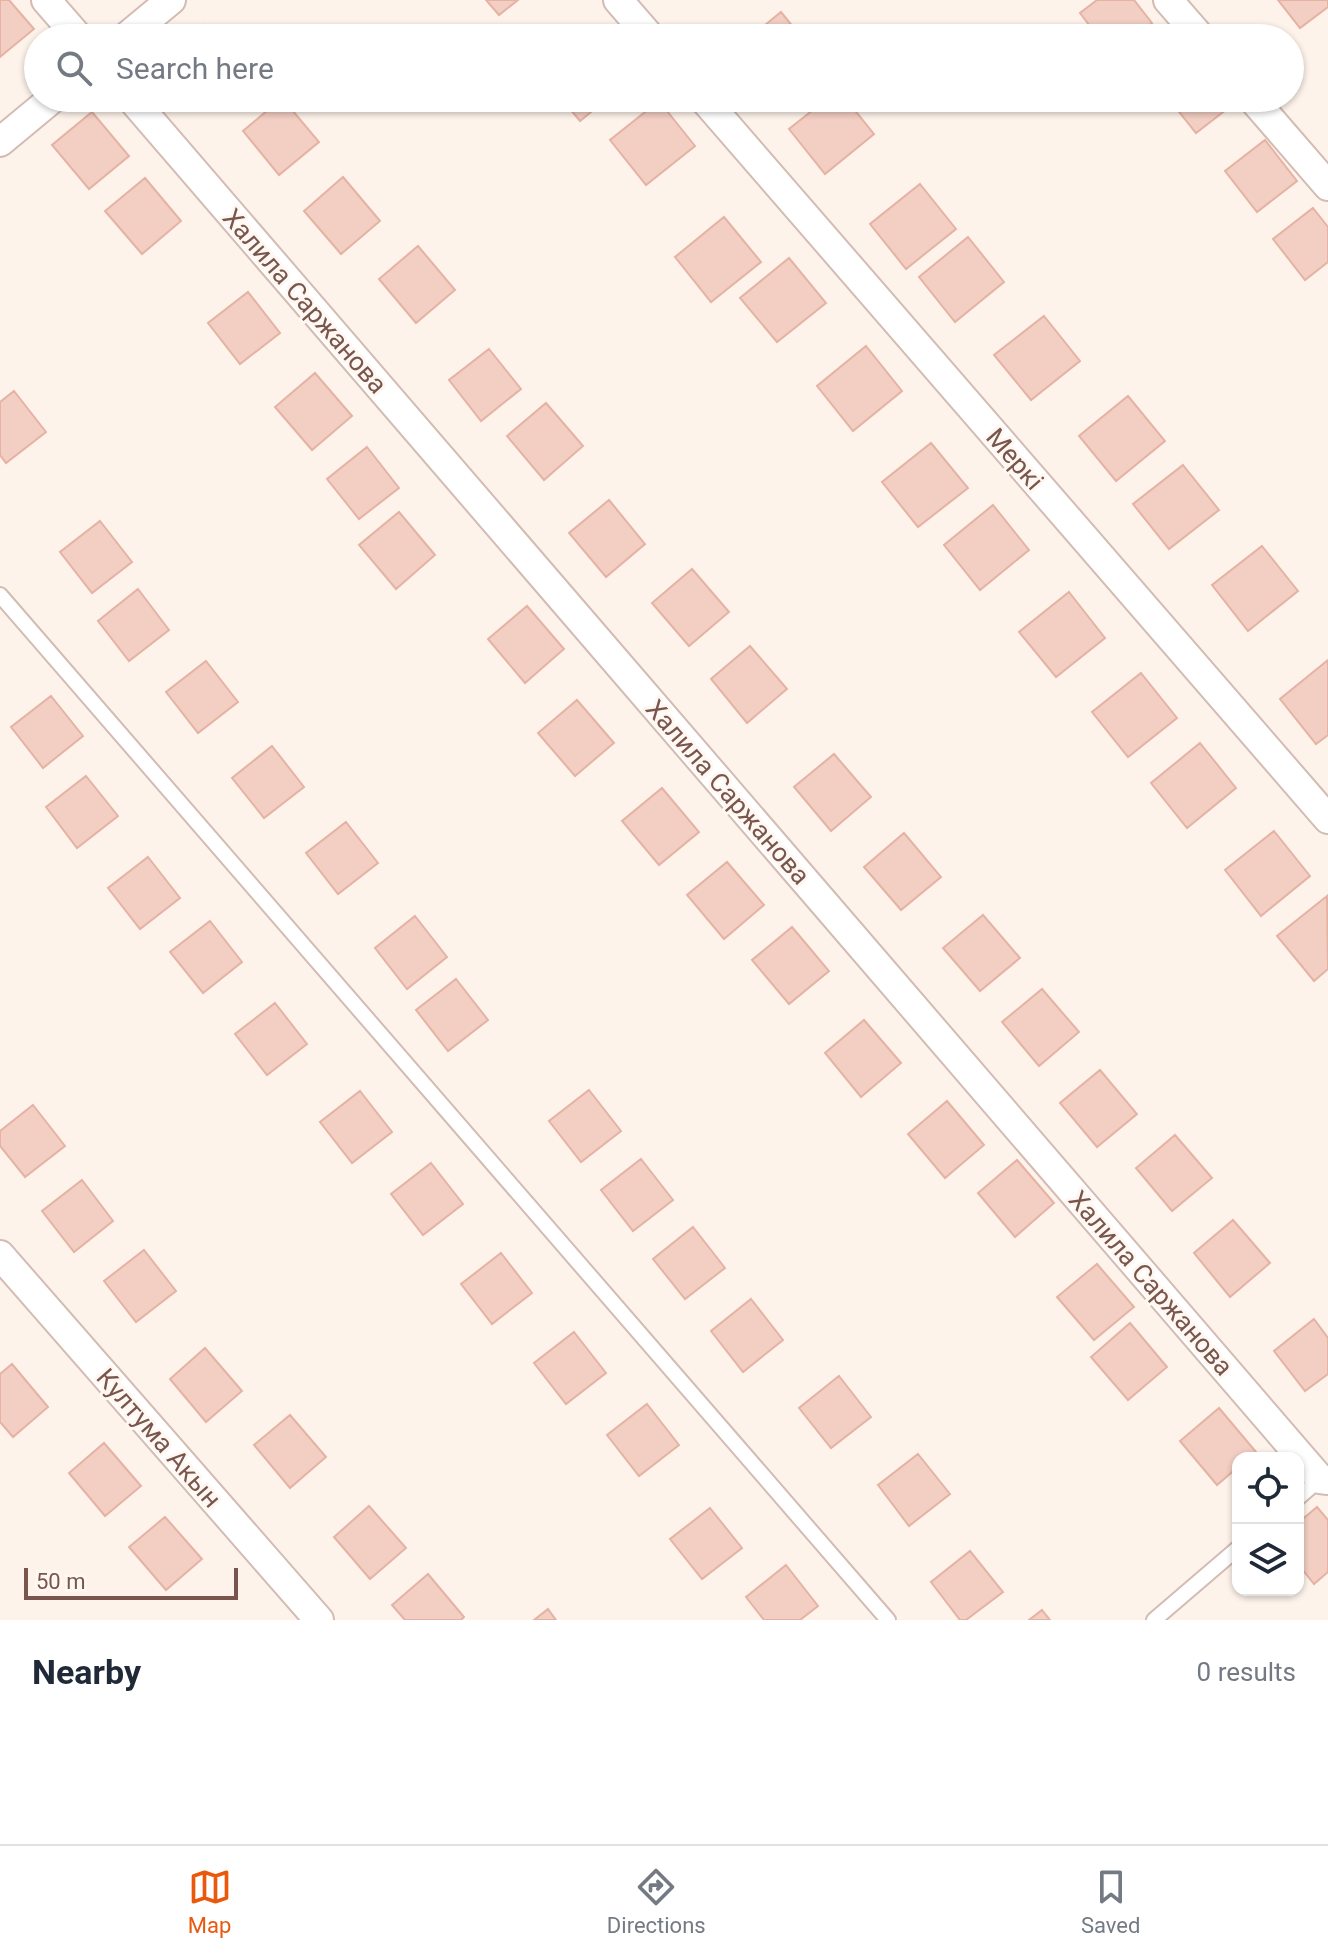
<!DOCTYPE html>
<html lang="en">
<head>
<meta charset="utf-8">
<style>
  body { margin:0; font-family:Roboto,sans-serif; background:#f6f6f7; color:#1f2937 }
  .controls { position:absolute; right:24px; bottom:24px; display:grid; overflow:hidden; border-radius:16px; box-shadow:0 2px 6px #0004 }
  .controls button { width:72px; height:72px; display:grid; place-items:center; padding:0; border:0; border-bottom:2px solid #e0e1e3; background:#fff; color:#1f2937; font:40px sans-serif }
  .scale { position:absolute; left:24px; bottom:20px; width:214px; box-sizing:border-box; padding-left:8px; border:4px solid #79564d; border-top:0; font-size:22px; line-height:28px; white-space:nowrap; color:#79564d; -webkit-text-stroke:6px #fff8f2; paint-order:stroke }
  .list { margin:0; padding:0; list-style:none }
  h2 { display:flex; justify-content:space-between; align-items:center; height:104px; margin:0; padding:0 32px; font-size:34px }
  h2 small { font-size:26px; font-weight:400; color:#747a83 }
  .icon { flex:none; width:44px; height:44px; fill:none; stroke:currentColor; stroke-width:2; stroke-linecap:round; stroke-linejoin:round }
  .map { position:relative; flex:none; width:1328px; height:1620px; overflow:hidden }
  .search { position:absolute; background:#fff; box-shadow:0 2px 6px #0004; left:24px; right:24px; top:24px; height:88px; display:flex; align-items:center; gap:20px; box-sizing:border-box; padding:0 28px; border-radius:44px; color:#747a83; font-size:30px }
  .sheet { height:224px; background:#fff }
  nav { display:flex; justify-content:space-around; align-items:center; box-sizing:border-box; height:112px; border-top:2px solid #e0e1e3; background:#fff; font-size:22px; color:#747a83 }
  nav a { display:grid; justify-items:center; gap:4px }
  nav .on { color:#ea580c }
  .map>svg:first-child { display:block }
  .building { fill:#f2cec3; stroke:#e5b2a3; stroke-width:2 }
  .lines { fill:none; stroke-linecap:round; stroke-linejoin:round }
  .lane-casing { stroke:#d2bcb3; stroke-width:18 }
  .street-casing { stroke:#d2bcb3; stroke-width:32 }
  .lane { stroke:#fff; stroke-width:14 }
  .street { stroke:#fff; stroke-width:28 }
  .labels { text-anchor:middle; dominant-baseline:central; stroke-width:6; stroke-linejoin:round; paint-order:stroke }
  .street-label { font-size:26px; fill:#79564d; stroke:#fff8f2 }
</style>
</head>
<body>
<div class="map">
<svg width="1328" height="1620" viewBox="0 0 1328 1620">
  <rect width="100%" height="100%" fill="#fdf3eb"/>
  <!-- building -->
  <path class="building" d="M0,0H9L34,29L0,57Z
    M486,0H518L499,15Z
    M1097,0H1134L1152,23L1132,38H1099L1080,13Z
    M1278,0H1328V7L1300,28Z
    M781,12L802,38H749Z
    M203,25L214,38H188Z
    M282,98L319,142L279,175L243,131Z
    M561,98H608L580,121Z
    M828,98H845L874,134L825,174L789,129Z
    M1168,98H1233L1236,102L1196,133Z
    M659,101L695,146L646,185L610,140Z
    M92,112L129,156L89,189L52,145Z
    M1265,140L1297,181L1257,212L1225,171Z
    M343,177L380,221L341,254L304,211Z
    M145,178L181,221L142,254L105,211Z
    M920,184L956,229L906,269L870,224Z
    M1313,208L1328,227V262L1305,280L1273,239Z
    M724,217L761,262L711,302L675,257Z
    M968,237L1004,282L955,322L919,277Z
    M418,246L455,290L416,323L379,279Z
    M789,258L826,303L777,342L740,298Z
    M248,292L280,333L240,364L208,323Z
    M1044,316L1080,361L1031,400L994,355Z
    M866,346L902,391L853,431L817,386Z
    M489,349L521,389L481,421L449,380Z
    M315,373L352,416L312,450L275,407Z
    M14,391L46,432L6,463L0,455V402Z
    M1128,396L1165,441L1116,481L1079,436Z
    M546,403L583,446L544,480L507,436Z
    M931,443L968,488L918,527L882,482Z
    M367,447L399,488L359,519L327,479Z
    M1183,465L1219,510L1169,549L1133,504Z
    M609,500L645,544L606,577L569,533Z
    M993,505L1029,550L980,590L944,545Z
    M399,512L435,555L396,589L359,545Z
    M100,521L132,562L92,593L60,552Z
    M1262,546L1298,591L1248,631L1212,585Z
    M692,569L729,612L689,646L652,603Z
    M138,589L169,630L129,661L98,621Z
    M1069,592L1105,638L1056,677L1019,632Z
    M527,606L564,649L525,683L488,639Z
    M750,646L787,689L747,723L711,679Z
    M1328,660V735L1316,744L1280,699Z
    M206,661L238,702L198,733L166,692Z
    M1141,673L1177,718L1128,757L1092,712Z
    M51,696L83,736L43,768L11,727Z
    M577,700L614,743L575,776L538,733Z
    M1200,743L1236,788L1187,828L1151,783Z
    M272,746L304,787L264,818L232,778Z
    M834,754L871,797L831,831L794,787Z
    M86,776L118,816L77,848L46,807Z
    M662,788L699,832L659,865L622,821Z
    M346,822L378,863L338,894L306,853Z
    M1274,831L1310,876L1261,916L1225,870Z
    M904,833L941,877L901,910L864,867Z
    M148,857L180,898L140,929L108,888Z
    M727,862L764,905L724,939L687,895Z
    M1327,896L1328,969L1314,981L1277,936Z
    M983,915L1020,958L980,991L943,948Z
    M415,916L447,957L407,989L375,948Z
    M210,921L242,962L203,993L170,952Z
    M792,927L829,971L789,1004L752,960Z
    M456,979L488,1020L448,1051L416,1010Z
    M1042,989L1079,1032L1039,1066L1002,1022Z
    M275,1003L307,1044L267,1075L235,1034Z
    M864,1020L901,1063L861,1097L825,1053Z
    M1100,1070L1137,1114L1097,1147L1060,1103Z
    M589,1090L621,1131L581,1162L549,1121Z
    M360,1091L392,1132L352,1163L320,1122Z
    M947,1101L984,1145L945,1178L908,1134Z
    M33,1105L65,1146L25,1177L0,1146V1131Z
    M1175,1135L1212,1178L1172,1211L1136,1168Z
    M641,1159L673,1200L633,1231L601,1190Z
    M1017,1160L1054,1203L1015,1237L978,1193Z
    M431,1163L463,1204L423,1235L391,1194Z
    M82,1180L113,1221L74,1252L42,1211Z
    M1233,1220L1270,1263L1230,1297L1194,1253Z
    M693,1227L725,1268L685,1299L653,1259Z
    M144,1250L176,1291L136,1322L104,1281Z
    M501,1253L532,1293L492,1324L461,1284Z
    M1097,1264L1134,1307L1094,1340L1057,1297Z
    M751,1299L783,1340L743,1372L711,1331Z
    M1314,1319L1328,1338V1374L1305,1391L1274,1351Z
    M1130,1323L1167,1367L1128,1400L1091,1357Z
    M574,1332L606,1373L566,1404L534,1363Z
    M205,1348L242,1391L206,1422L170,1379Z
    M12,1364L48,1407L13,1437L0,1422V1374Z
    M839,1376L871,1417L831,1448L799,1408Z
    M647,1404L679,1445L639,1476L607,1435Z
    M1219,1408L1256,1452L1249,1458H1238V1467L1217,1485L1180,1441Z
    M290,1415L326,1457L290,1488L254,1445Z
    M104,1443L141,1486L105,1516L69,1473Z
    M918,1454L950,1494L909,1526L878,1485Z
    M369,1506L406,1548L370,1579L334,1537Z
    M1317,1507L1328,1520V1572L1314,1584L1298,1564V1523Z
    M710,1508L742,1548L702,1579L670,1539Z
    M165,1517L202,1559L166,1590L129,1547Z
    M970,1551L1003,1592L966,1620H960L931,1582Z
    M786,1565L818,1606L800,1620H764L746,1597Z
    M428,1574L464,1617L461,1620H405L392,1605Z
    M548,1609L556,1620H534Z
    M1042,1610L1050,1620H1029Z"/>
  <g class="lines">
    <defs>
      <path id="lane" d="M0,595L888,1620
        M1298,1498L1320,1479
        M1154,1620L1238,1548"/>
      <path id="street" d="M46,0L79,38
        M618,0L651,38
        M1168,0L1201,38
        M125,38L171,0
        M131,98L1320,1479L1328,1480
        M703,98L1328,819
        M1252,98L1328,186
        M0,142L53,98
        M0,1255L319,1620"/>
    </defs>
    <!-- lane casing -->
    <use href="#lane" class="lane-casing"/>
    <!-- street casing -->
    <use href="#street" class="street-casing"/>
    <!-- lane -->
    <use href="#lane" class="lane"/>
    <!-- street -->
    <use href="#street" class="street"/>
  </g>
  <g class="labels">
    <!-- street labels -->
    <g class="street-label">
      <text transform="translate(305 301) rotate(49)">Халила Саржанова</text>
      <text transform="translate(1015 459) rotate(49)">Меркі</text>
      <text transform="translate(728 792) rotate(49)">Халила Саржанова</text>
      <text transform="translate(1151 1283) rotate(49)">Халила Саржанова</text>
      <text transform="translate(159 1438) rotate(49)">Култума Акын</text>
    </g>
  </g>
</svg>
<div class="controls">
<button><svg class="icon" aria-label="locate" viewBox="0 0 24 24"><circle cx="12" cy="12" r="6"/><path d="M12 2v4M12 18v4M2 12h4M18 12h4"/></svg></button>
<button><svg class="icon" aria-label="layers" viewBox="0 0 24 24"><path d="M12 4l9 5-9 5-9-5zM3 14l9 5 9-5"/></svg></button>
</div>
<div class="scale">50 m</div>
<div class="search"><svg class="icon" aria-label="search" viewBox="0 0 24 24"><circle cx="10" cy="10" r="6"/><path d="M15 15l6 6"/></svg>Search here</div>
</div>
<section class="sheet">
<h2>Nearby<small>0 results</small></h2>
<ul class="list">
</ul>
</section>
<nav>
<a class="on"><svg class="icon" aria-label="map" viewBox="0 0 24 24"><path d="M3 6l6-2 6 2 6-2v14l-6 2-6-2-6 2zM9 4v14M15 6v14"/></svg>Map</a>
<a><svg class="icon" aria-label="directions" viewBox="0 0 24 24"><path d="M12 3l9 9-9 9-9-9zM9 14v-3h6M13 9l2 2-2 2"/></svg>Directions</a>
<a><svg class="icon" aria-label="saved" viewBox="0 0 24 24"><path d="M7 4h10v16l-5-4-5 4z"/></svg>Saved</a>
</nav>
</body>
</html>
